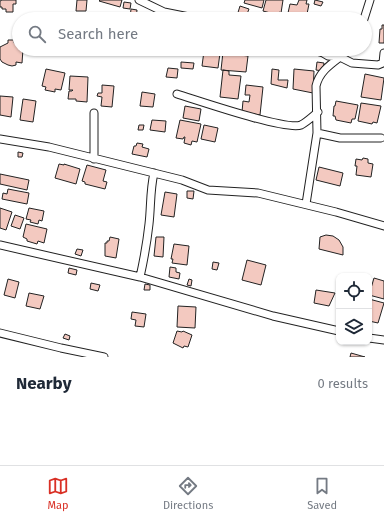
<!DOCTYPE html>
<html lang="en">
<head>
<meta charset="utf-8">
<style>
  body { margin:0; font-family:"Fira Sans",sans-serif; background:#f2f2f3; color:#1f2937 }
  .controls { position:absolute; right:12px; bottom:12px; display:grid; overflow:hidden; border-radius:8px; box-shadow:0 1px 3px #0004 }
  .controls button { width:36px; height:36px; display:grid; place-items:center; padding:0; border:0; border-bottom:1px solid #e0e1e3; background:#fff; color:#1f2937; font:20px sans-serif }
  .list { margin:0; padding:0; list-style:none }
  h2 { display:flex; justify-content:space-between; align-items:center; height:52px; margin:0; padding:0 16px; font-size:17px }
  h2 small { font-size:13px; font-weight:400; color:#747a83 }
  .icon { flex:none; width:22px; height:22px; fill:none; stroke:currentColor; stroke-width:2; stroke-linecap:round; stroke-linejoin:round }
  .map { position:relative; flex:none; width:384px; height:357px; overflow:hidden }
  .search { position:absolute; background:#fff; box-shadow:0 1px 3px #0004; left:12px; right:12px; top:12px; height:44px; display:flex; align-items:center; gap:10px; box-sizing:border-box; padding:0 14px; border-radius:22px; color:#747a83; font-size:15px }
  .sheet { height:108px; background:#fff }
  nav { display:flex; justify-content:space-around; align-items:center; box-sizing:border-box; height:56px; border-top:1px solid #e0e1e3; background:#fff; font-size:11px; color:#747a83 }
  nav a { display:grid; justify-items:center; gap:2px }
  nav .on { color:#d93025 }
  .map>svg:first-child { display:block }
  .building { fill:#f3c9c0; stroke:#222 }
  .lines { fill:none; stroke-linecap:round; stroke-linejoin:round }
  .minor-casing { stroke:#222; stroke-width:9 }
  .minor { stroke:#fff; stroke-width:7 }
</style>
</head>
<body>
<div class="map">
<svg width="384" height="357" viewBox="0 0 384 357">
  <rect width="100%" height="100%" fill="#fff"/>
  <!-- building -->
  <path class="building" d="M2,0H16V4H13V12H6V9H2V7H0V1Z
    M77,0H87L86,11H76Z
    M100,0H122L120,7L99,1Z
    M245,0H264L262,8L244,3Z
    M266,0H283L281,13L279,12L278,15L263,11Z
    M299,0H307L306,4H309L306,19L292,16V13H288L290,4L297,5Z
    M315,0L323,2L321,6L314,4Z
    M124,2L131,3L130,9L123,8Z
    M240,6L249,9L245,19H236Z
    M131,9L137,10L136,19L130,18Z
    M264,15L274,17V19H263Z
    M332,15L343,17L342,19H330Z
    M382,25H384V43H379L380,29H382Z
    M8,40H14V43H19V49H23L22,63L16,62V65L12,66L8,65L2,62L0,59V47L8,43Z
    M204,51L220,53L218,68L202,66Z
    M233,51L240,52V55L248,56L246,72L221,70L223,52L233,53Z
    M181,62L194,63L193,69L181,68Z
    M317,62L324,63L323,71L316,70Z
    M168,68L178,69L177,78L166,77Z
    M46,69L65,73L61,90L55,89V92L45,90L46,87L42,86Z
    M272,69L279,70L278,80H288L287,88L271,84Z
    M294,69L314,71L313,93L293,89Z
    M223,70L229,71V75L241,76L238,99L220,97Z
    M365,74L384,78L381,100L361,97Z
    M70,76L88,77L87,102L76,101V99H68L69,91H72L73,90H69Z
    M102,85L114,86L112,107L101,106L102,97L97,96L98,93H102Z
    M246,85L263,87L260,115L242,112L243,101L249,102L250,95H245Z
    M142,92L155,94L153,107L140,106Z
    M0,96L13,97L11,117L0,115Z
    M23,99L36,101L33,122L20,120Z
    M336,101L358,105L355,119H352L351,123L336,120L335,116H333L334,106H335Z
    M361,103L381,106L377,123L373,122L372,124L358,121Z
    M185,106L201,109L199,121L183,118Z
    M152,120L166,121L165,132L150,130Z
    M180,120L201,124L197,142L192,141L191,145L184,143L185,137H184L183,139L176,138Z
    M139,125H144L143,130H138Z
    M204,125L218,128L215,142L201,139Z
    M137,143L143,144L142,147L149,149L147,157L132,154L134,146H136Z
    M18,152L23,153L22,157H18Z
    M363,158L368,159V163L373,164L371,177L356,175L357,166H355L356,159L362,160Z
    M59,164L64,165V164L80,169L76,184L55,178Z
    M87,165L106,170L103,181L107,182L105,189L85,184V182L82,181Z
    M319,167L343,173L340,186L316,180Z
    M0,174L29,180L27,190L0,184Z
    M8,189L29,193L27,204L2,199L3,193L7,194Z
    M187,191H194L193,199L187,198Z
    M165,192L177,194L174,217L161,215Z
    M0,208L12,212L6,230L0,228Z
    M29,208L44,211L42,221L39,220L38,224L30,222L31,220L26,219Z
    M15,215L24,218L20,229L11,226Z
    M26,224L47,229L44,243L38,241L37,244L27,241V239L23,237Z
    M326,235L333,236L339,240L343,247V255L319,249L320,237Z
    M110,237L119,239L116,258L105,256V243H107V241H109Z
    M156,237H164L163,257L154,256Z
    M174,244L189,246L187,265L172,263L173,259H171Z
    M77,249L83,250L81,256L75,254Z
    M247,260L266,265L261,285L242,280Z
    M213,262L219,263L217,270L212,269Z
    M170,267L176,268V272L180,273L179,279L169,277Z
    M69,268L77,270L76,275L68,273Z
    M374,278L384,281V299L369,295Z
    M8,279L19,282L15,298L4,295Z
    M189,279L192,280L191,286L187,285Z
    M91,283L100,285L98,291L90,289Z
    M145,284L150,285V290H144Z
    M316,290L335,293L329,306L314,303Z
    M29,293L44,296L40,309L26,306Z
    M369,299L384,303L378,323L369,321Z
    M178,306L196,307L195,328L177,327Z
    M132,312L146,314L144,327L135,326L136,320L131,319Z
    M177,331L182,332L183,331L192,335L188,347L184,346L183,348L173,343Z
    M65,334L70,336L69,340L63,338Z
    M351,353L365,357H350Z"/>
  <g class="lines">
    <defs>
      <path id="minor" d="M139,0L164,12L199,19
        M364,19L370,0
        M310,49L323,53L328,56L340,57L352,63L378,65L383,63L384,53
        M177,94C197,100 286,131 301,125C307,122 313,116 318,112
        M94,113V159
        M317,133L340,138H381
        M0,139L49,147L182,180L208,190L258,193L336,212L384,226
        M306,204L317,133L316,86C320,68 337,61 350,49
        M0,245L140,277L273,316L339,331
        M140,277C144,259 147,242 149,224C151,207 150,190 154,173
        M0,333L61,348L104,357
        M369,338L384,340"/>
    </defs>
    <!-- minor casing -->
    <use href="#minor" class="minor-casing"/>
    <!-- minor -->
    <use href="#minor" class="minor"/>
  </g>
</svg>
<div class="controls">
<button><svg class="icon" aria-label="locate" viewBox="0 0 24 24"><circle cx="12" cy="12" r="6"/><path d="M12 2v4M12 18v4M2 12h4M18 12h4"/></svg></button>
<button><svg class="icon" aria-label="layers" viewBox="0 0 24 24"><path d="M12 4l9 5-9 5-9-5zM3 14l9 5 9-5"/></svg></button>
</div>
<div class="search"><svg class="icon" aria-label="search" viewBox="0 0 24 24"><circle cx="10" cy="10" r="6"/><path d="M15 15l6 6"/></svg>Search here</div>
</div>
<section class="sheet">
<h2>Nearby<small>0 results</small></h2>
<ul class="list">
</ul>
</section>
<nav>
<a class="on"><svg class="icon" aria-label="map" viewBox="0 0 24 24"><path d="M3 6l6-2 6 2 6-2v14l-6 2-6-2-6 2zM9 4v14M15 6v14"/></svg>Map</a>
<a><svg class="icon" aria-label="directions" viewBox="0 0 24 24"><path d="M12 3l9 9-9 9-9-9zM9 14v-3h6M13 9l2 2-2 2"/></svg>Directions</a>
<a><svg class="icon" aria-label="saved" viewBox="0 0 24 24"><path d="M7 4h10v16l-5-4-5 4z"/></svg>Saved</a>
</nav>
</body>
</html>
